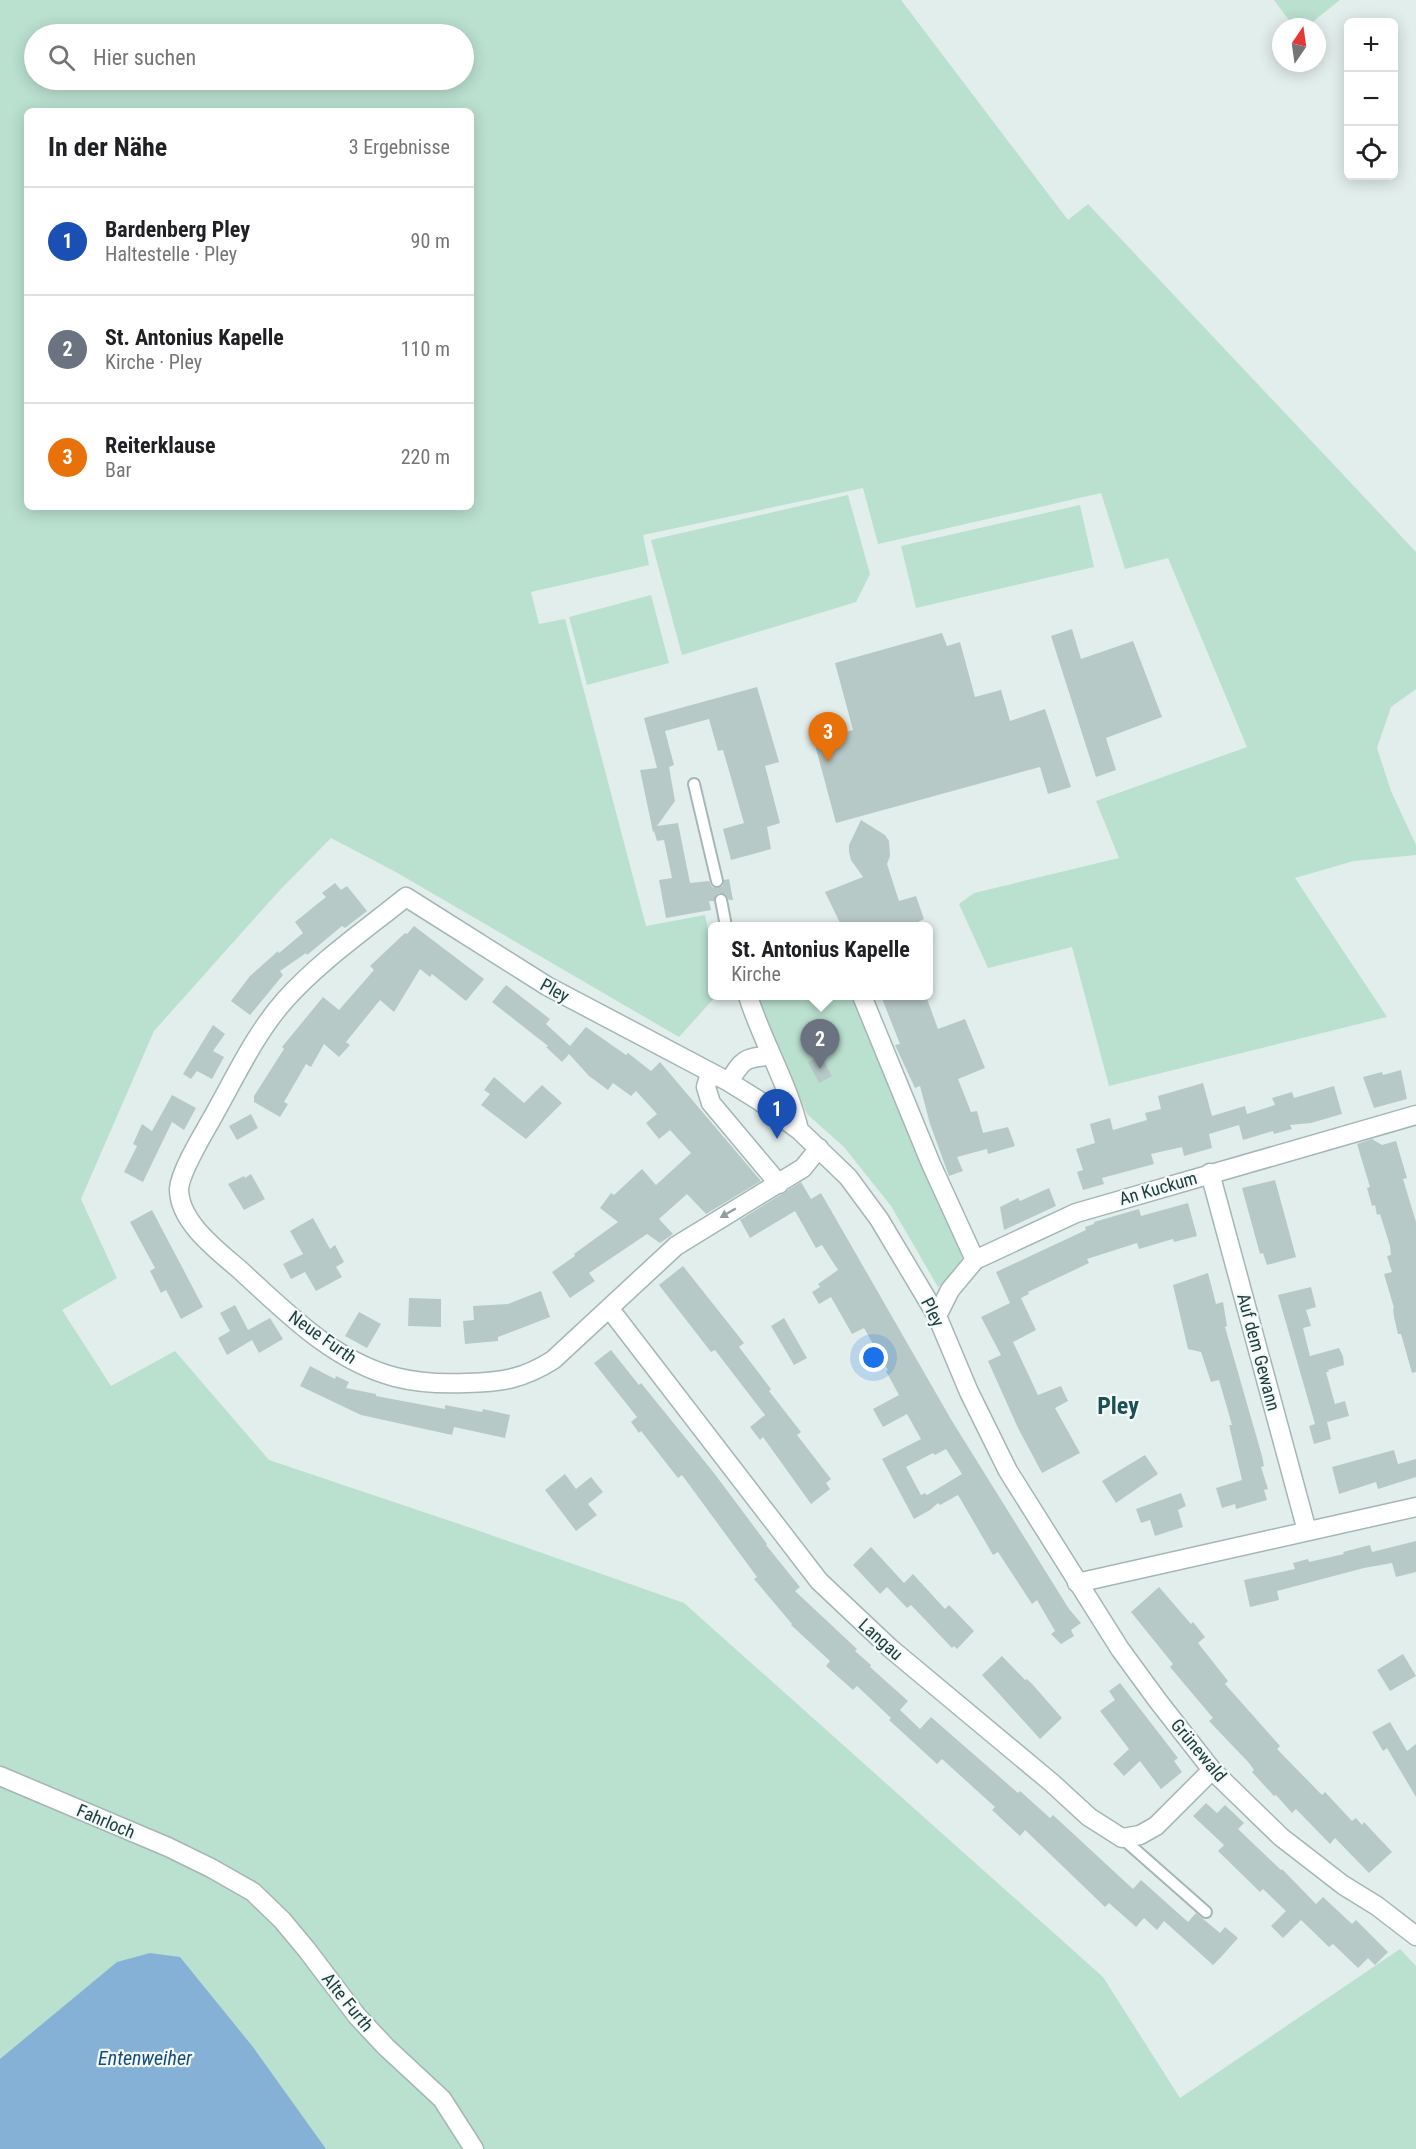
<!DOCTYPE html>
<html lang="de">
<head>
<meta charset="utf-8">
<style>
  body { margin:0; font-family:"Roboto Condensed",sans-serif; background:#f6f6f6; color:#202124 }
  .controls { position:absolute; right:18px; top:18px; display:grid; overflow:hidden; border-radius:9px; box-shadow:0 3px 15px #0003 }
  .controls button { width:54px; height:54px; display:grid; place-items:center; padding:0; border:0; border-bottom:2px solid #e0e0e0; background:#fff; color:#202124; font:30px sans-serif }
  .compass { position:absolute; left:1272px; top:18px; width:54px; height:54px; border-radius:50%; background:#fff; box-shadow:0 3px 15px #0003; rotate:13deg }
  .you { position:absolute; left:874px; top:1358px; width:21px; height:21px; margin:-15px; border:4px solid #fff; border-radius:50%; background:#1a73e8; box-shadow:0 0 0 9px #1a73e833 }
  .badge { display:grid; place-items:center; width:39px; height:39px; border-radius:50%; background:#836239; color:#fff; font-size:20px; font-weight:700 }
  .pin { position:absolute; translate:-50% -50px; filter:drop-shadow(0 2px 3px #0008) }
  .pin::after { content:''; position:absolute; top:32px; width:21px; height:18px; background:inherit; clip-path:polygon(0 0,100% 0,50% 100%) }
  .popup { position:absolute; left:708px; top:922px; width:225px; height:78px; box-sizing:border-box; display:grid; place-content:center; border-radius:9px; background:#fff; filter:drop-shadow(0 2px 4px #0005); font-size:20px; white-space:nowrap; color:#757577 }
  .popup b { font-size:22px; color:#202124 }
  .popup::after { content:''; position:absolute; left:50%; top:100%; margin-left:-12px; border:12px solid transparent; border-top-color:#fff }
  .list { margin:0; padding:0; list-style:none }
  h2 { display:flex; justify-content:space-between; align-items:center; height:78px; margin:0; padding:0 24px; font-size:26px }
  h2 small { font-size:20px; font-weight:400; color:#757577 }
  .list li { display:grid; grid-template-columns:39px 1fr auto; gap:18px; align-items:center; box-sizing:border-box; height:108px; padding:0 24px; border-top:2px solid #e0e0e0 }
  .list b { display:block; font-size:22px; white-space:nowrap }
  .list p { margin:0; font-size:20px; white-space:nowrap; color:#757577 }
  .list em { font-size:20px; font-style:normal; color:#757577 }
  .icon { flex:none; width:33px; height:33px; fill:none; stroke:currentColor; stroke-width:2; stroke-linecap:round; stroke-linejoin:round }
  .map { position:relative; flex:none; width:1416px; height:2149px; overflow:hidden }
  .search { position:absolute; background:#fff; box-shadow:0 3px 15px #0003; left:24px; top:24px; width:450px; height:66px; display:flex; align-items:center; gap:15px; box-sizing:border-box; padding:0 21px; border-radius:33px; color:#757577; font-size:22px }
  .panel { position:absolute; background:#fff; box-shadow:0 3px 15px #0003; left:24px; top:108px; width:450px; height:402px; border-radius:9px }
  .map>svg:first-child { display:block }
  .green { fill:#bae0d0; fill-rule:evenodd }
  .water { fill:#86b1d7 }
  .building { fill:#b7c9c6; fill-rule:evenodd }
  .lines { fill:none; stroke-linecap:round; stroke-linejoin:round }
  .service-casing { stroke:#a4b6b5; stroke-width:14 }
  .minor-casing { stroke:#a4b6b5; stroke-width:21 }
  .service { stroke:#fff; stroke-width:10 }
  .minor { stroke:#fff; stroke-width:18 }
  .oneway { fill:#909fa0 }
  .labels { text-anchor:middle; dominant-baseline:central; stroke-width:4.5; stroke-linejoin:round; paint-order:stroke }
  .street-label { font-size:18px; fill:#213f40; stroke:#f3faf8 }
  .water-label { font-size:20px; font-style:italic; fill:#164d81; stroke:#f3faf8 }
  .district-label { font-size:24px; font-weight:bold; fill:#1b5054; stroke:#f3faf8 }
</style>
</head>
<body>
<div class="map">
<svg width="1416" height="2149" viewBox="0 0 1416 2149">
  <rect width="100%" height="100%" fill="#e2eeec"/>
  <!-- green -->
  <path class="green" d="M0,0H901L1068,220L1088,204L1416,552V689L1391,707L1377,748L1391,791L1416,845V855L1354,861L1295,878L1387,1017L1109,1086L1072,947L988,968L959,904L974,893L1119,858L1096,801L1247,747L1168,558L1125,569L1101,493L878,544L863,488L643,535L649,565L531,592L539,624L565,619L646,926L705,915L712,949V996H716L679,1037L394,871L331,838L279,891L154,1031L81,1199L117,1278L62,1310L111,1386L175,1351L269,1460L474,1529L684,1603L1103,1977L1180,2098L1400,1949L1416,1966V2149H0ZM34,34H464V80H34ZM27,111H471V507H27Z
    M1274,0H1340L1306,27H1294Z
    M848,495L870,574L856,602L682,655L651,540Z
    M1080,505L1094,567L916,608L901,546Z
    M651,595L669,663L587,685L569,617Z
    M756,996H854L963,1250C964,1265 950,1279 938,1287L891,1206L844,1147L807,1114Z"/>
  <!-- water -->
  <path class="water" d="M150,1953L180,1957L253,2047L326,2149H0V2059L117,1962Z"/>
  <!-- building -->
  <path class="building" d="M1072,629L1081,659L1133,641L1162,717L1106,738L1116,770L1096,777L1051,636Z
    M942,633L947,646L960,642L975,697L1001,690L1010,721L1045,709L1071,787L1048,794L1040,767L836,823L814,741L853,730L835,663Z
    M757,687L779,762L765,766L780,823L767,827L771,849L731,860L723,829L744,823L723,750L718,751L709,719L665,731L674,765L669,767L675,801L657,826L678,823L690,883L709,881L712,887L718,888L723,886L724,880L729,879L733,900H729L726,895L719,893L716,895L714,901H709L711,910L666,918L659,880L672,878L664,840L657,841L654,831L653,832L640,770L657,768L644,718Z
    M861,820L885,835L889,841L890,856L887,864L899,901L916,896L924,919L908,927H842L825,892L863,877L851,860L849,852V845Z
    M335,883L341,890L347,886L367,911L345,928L342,926L307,955L306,953L280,971L283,975L250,1015L231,1001L250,976L278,951L279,953L303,933L295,922L326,897L322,893Z
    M414,926L484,979L466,1001L432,974L430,977L420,969L394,1012L380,1000L346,1042L350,1045L339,1057L324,1044L311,1067L306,1064L284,1102L288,1104L280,1117L254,1102V1096L284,1049L282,1047L323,997L339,1010L374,970L370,966L405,933L407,934Z
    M506,985L550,1019L546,1024L570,1046L586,1027L626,1055L628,1053L651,1071L660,1062L761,1181L706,1214L687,1194L659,1219L673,1234L660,1243L647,1234L589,1273L595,1281L570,1298L552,1272L575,1256L574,1254L618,1222L600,1208L611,1193L614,1195L642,1169L656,1185L691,1153L670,1130L659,1139L646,1123L657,1114L636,1091L631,1096L613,1083L608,1090L589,1076L569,1054L562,1062L546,1047L548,1046L492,1002Z
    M881,996H926L938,1029L965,1019L985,1068L958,1079L971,1112L977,1111L983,1133L1008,1127L1015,1146L988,1154L987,1149L957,1157L963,1171L949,1176L930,1124L920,1086L915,1088L895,1045L900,1044Z
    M213,1025L225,1034L213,1051L224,1057L212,1079L197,1071L191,1079L183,1074Z
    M821,1056L832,1076L819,1083L808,1062Z
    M1401,1070L1407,1099L1374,1108L1363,1077L1382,1072L1383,1075Z
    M494,1077L524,1103L542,1085L562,1103L526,1139L481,1105L490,1094L484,1090Z
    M1203,1083L1212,1116L1245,1106L1247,1114L1275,1105L1272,1098L1292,1092L1294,1098L1334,1086L1342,1114L1311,1123L1290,1125L1292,1129L1274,1134L1273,1131L1243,1140L1239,1125L1209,1134L1212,1148L1184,1156L1182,1147L1151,1154L1154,1164L1102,1178L1104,1184L1083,1190L1077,1172L1083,1170L1076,1149L1095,1143L1090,1124L1110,1118L1113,1130L1147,1120L1145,1113L1161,1109L1158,1096Z
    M172,1095L196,1108L184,1130L172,1122L143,1182L124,1172L137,1146L133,1144L142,1124L152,1131Z
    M251,1114L258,1128L237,1140L229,1126Z
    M1372,1139L1382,1145L1396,1141L1407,1178L1403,1179L1416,1222V1372L1412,1373L1401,1334H1398L1394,1317L1393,1309L1394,1308L1384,1274L1392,1272L1387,1256L1391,1255L1390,1246L1380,1214L1377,1215L1375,1205L1372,1206L1367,1188L1370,1187L1357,1144Z
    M251,1174L265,1199L244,1210L228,1184L244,1176L245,1178Z
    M1275,1180L1296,1257L1267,1265L1263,1253L1260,1254L1242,1188Z
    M801,1182L811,1199L821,1193L952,1421L1069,1609L1081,1623L1071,1630L1074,1636L1061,1644L1051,1634L1055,1631L1037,1600L1032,1604L998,1552L993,1555L958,1495L940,1505L938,1503L930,1510L914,1519L882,1459L921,1439L907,1414L883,1427L873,1409L899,1395L886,1371L888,1370L864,1328L852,1334L831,1297L819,1304L812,1292L820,1287L818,1284L838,1270L822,1245L816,1248L795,1211L750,1238L740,1220ZM946,1449L962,1474L927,1495L925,1493L921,1495L906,1467L933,1453L935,1455Z
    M1049,1188L1056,1206L1004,1230L1000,1207L1018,1198L1020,1201Z
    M1188,1203L1197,1236L1174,1242L1173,1239L1139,1249L1137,1243L1087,1259L1089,1263L1028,1292L1029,1294L1021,1298L1036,1330L1013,1342L1038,1395L1061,1386L1068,1401L1055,1408L1080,1453L1042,1473L1018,1428L988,1361L1001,1355L981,1317L1010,1303L996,1272L1086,1230L1085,1227L1094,1224V1222L1139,1209L1141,1216Z
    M152,1210L203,1307L181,1319L166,1290L161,1293L150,1271L155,1268L130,1222Z
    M313,1218L330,1249L335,1245L344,1262L336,1267L342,1277L316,1291L305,1272L291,1279L283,1264L303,1254L290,1231Z
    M683,1266L744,1343L739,1347L771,1389L769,1391L801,1432L797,1435L831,1479L826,1483L830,1489L811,1504L763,1437L760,1440L750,1427L765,1415L715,1350L711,1352L659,1285Z
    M1208,1273L1216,1304L1223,1302L1227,1326L1225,1327L1262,1456L1264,1466L1261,1467L1268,1489L1264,1490L1267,1500L1236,1509L1235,1504L1222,1508L1216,1488L1242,1480L1229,1425H1232L1219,1380L1211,1382L1201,1352L1188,1349L1173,1285Z
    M1311,1287L1316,1307L1306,1310L1311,1326L1303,1328L1310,1356L1339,1348L1343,1356L1344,1365L1328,1370L1329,1372H1326L1335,1404L1345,1401L1349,1416L1327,1422L1331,1439L1314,1444L1309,1426L1315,1424L1278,1295Z
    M541,1291L550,1317L498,1337V1341L465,1344L463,1321L474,1320L473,1306L508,1304Z
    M409,1298L441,1299V1327L408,1326Z
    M235,1305L248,1330L270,1318L283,1339L259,1353L252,1340L227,1355L218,1338L230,1331L220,1313Z
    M359,1312L381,1324L367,1348L345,1336Z
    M784,1318L807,1358L794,1365L771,1326Z
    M611,1350L639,1385L641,1383L714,1473L767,1544L766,1545L800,1587L795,1591L857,1649L855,1651L871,1665L870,1667L908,1701L900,1710L920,1729L931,1717L1018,1793L1020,1791L1050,1818L1053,1815L1133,1889L1141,1880L1188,1922L1196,1913L1220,1933L1225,1927L1238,1938L1222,1956L1213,1965L1164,1921L1157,1930L1144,1918L1136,1927L1109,1903L1105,1907L1025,1830L1020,1836L992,1810L995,1807L942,1759L937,1764L889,1720L891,1718L857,1686L853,1690L826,1666L830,1661L791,1625L792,1624L754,1579L757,1577L682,1475L678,1478L641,1431L639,1433L631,1422L637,1417L594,1363Z
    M310,1366L335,1379L336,1376L349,1382L346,1388L376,1394V1396L445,1409V1405L482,1412L483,1409L510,1415L505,1438L454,1427L452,1435L361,1415L300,1386Z
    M1394,1450L1398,1464L1416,1459V1477L1378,1489L1376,1482L1339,1494L1332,1467Z
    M1145,1455L1158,1474L1116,1503L1102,1481Z
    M565,1474L576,1489L591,1477L603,1492L588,1504L597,1515L576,1531L545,1490Z
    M1181,1493L1186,1506L1178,1510L1183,1527L1155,1536L1150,1520L1141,1523L1136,1509Z
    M1416,1541V1572L1396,1577L1392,1563L1364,1568L1277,1591L1279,1600L1250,1607L1244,1580L1295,1569L1293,1563L1308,1559L1309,1562L1344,1554L1343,1552L1370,1545L1372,1552Z
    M871,1547L904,1583L913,1574L945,1609L949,1605L974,1631L957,1649L954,1646L952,1648L911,1605L907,1608L887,1587L880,1594L853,1565Z
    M1159,1587L1191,1624L1193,1622L1205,1637L1198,1643L1228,1681L1225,1684L1280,1746L1277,1749L1322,1795L1325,1792L1352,1821L1356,1818L1362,1825L1364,1822L1392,1852L1369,1873L1335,1838L1330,1844L1296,1809L1292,1813L1276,1795L1274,1796L1252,1772L1254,1770L1249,1763L1209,1721L1213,1718L1170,1667L1173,1664L1131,1612Z
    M1403,1654L1416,1676L1390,1691L1377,1670Z
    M1002,1656L1025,1680L1027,1679L1033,1685L1062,1718L1040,1739L982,1675Z
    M1120,1683L1178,1758L1174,1761L1182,1772L1161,1789L1140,1761L1124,1776L1113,1764L1129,1749L1100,1711L1115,1700L1109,1691Z
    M1390,1722L1407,1751L1416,1744V1797L1387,1748L1383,1751L1372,1732Z
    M1206,1803L1217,1813L1225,1805L1244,1823L1238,1829L1281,1870L1282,1869L1316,1904L1323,1897L1352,1924L1356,1920L1388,1952L1375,1965L1368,1958L1358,1968L1333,1944L1329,1947L1301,1920L1283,1938L1271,1926L1286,1911L1263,1889L1260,1892L1218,1851L1224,1845L1193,1816Z"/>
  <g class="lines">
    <defs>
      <path id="service" d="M694,784L717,881
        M721,900L726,926
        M1122,1838L1206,1912"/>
      <path id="minor" d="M748,996C762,1041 788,1083 799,1130
        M862,996L931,1164L975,1260
        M710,1073L706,1087L711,1103L779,1184
        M729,1082C742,1060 745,1057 770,1056
        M819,1148L803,1168L676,1246L553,1360C523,1379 502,1382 467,1383C444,1384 418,1383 395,1377C333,1361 286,1312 240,1270C217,1250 179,1222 179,1189C180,1172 202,1136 211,1120C234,1080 254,1035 285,1000C320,961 365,930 406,897L547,986L729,1082L758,1100L799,1130L848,1177L879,1219L937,1316L969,1392L1008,1471L1120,1649L1158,1701L1212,1770L1281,1837L1343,1885L1377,1906L1416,1936
        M1210,1173L1307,1531
        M609,1308L819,1581L890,1648L1052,1783L1089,1817L1122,1838L1140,1835L1156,1826L1212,1770
        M937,1316L950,1290L975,1260L1076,1213L1416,1115
        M1077,1583L1416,1507
        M0,1776L168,1847L211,1868L253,1892L282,1920L307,1950L357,2016L386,2047L442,2099L474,2149"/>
    </defs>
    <!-- service casing -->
    <use href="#service" class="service-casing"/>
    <!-- minor casing -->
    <use href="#minor" class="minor-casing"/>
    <!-- service -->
    <use href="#service" class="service"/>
    <!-- minor -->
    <use href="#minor" class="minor"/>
  </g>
  <!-- one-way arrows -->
  <defs><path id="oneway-solid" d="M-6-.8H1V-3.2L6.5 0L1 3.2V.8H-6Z" transform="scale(1.5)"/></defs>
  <use class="oneway" href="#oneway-solid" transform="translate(728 1213) rotate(150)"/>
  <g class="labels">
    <!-- street labels -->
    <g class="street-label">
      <text transform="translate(555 990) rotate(29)">Pley</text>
      <text transform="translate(1158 1188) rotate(-16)">An Kuckum</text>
      <text transform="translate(933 1312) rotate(63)">Pley</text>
      <text transform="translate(323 1337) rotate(35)">Neue Furth</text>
      <text transform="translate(1259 1352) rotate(75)">Auf dem Gewann</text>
      <text transform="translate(881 1639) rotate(42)">Langau</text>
      <text transform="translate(1199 1750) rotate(50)">Grünewald</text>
      <text transform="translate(106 1821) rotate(23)">Fahrloch</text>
      <text transform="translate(348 2002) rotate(51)">Alte Furth</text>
    </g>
    <!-- water labels -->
    <g class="water-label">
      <text x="145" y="2058">Entenweiher</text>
    </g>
    <!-- district labels -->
    <g class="district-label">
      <text x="1118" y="1406">Pley</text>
    </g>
  </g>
</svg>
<div class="controls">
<button>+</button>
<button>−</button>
<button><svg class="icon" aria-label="locate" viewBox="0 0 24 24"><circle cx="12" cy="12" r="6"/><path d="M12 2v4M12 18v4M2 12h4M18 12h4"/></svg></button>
</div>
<svg class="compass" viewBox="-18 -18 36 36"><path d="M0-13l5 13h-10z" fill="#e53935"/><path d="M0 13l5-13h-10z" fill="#757577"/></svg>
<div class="you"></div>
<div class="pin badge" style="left:777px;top:1139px;background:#1a4fb4">1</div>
<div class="pin badge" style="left:820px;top:1069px;background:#6b7280">2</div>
<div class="popup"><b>St. Antonius Kapelle</b>Kirche</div>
<div class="pin badge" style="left:828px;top:762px;background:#e8710a">3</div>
<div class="search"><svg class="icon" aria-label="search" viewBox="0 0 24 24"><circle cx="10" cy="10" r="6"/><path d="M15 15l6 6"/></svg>Hier suchen</div>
<section class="panel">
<h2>In der Nähe<small>3 Ergebnisse</small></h2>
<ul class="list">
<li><span class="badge" style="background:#1a4fb4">1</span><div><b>Bardenberg Pley</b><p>Haltestelle · Pley</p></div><em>90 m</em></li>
<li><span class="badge" style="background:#6b7280">2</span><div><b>St. Antonius Kapelle</b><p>Kirche · Pley</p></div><em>110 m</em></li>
<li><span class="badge" style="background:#e8710a">3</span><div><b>Reiterklause</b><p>Bar</p></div><em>220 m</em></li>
</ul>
</section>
</div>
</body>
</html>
